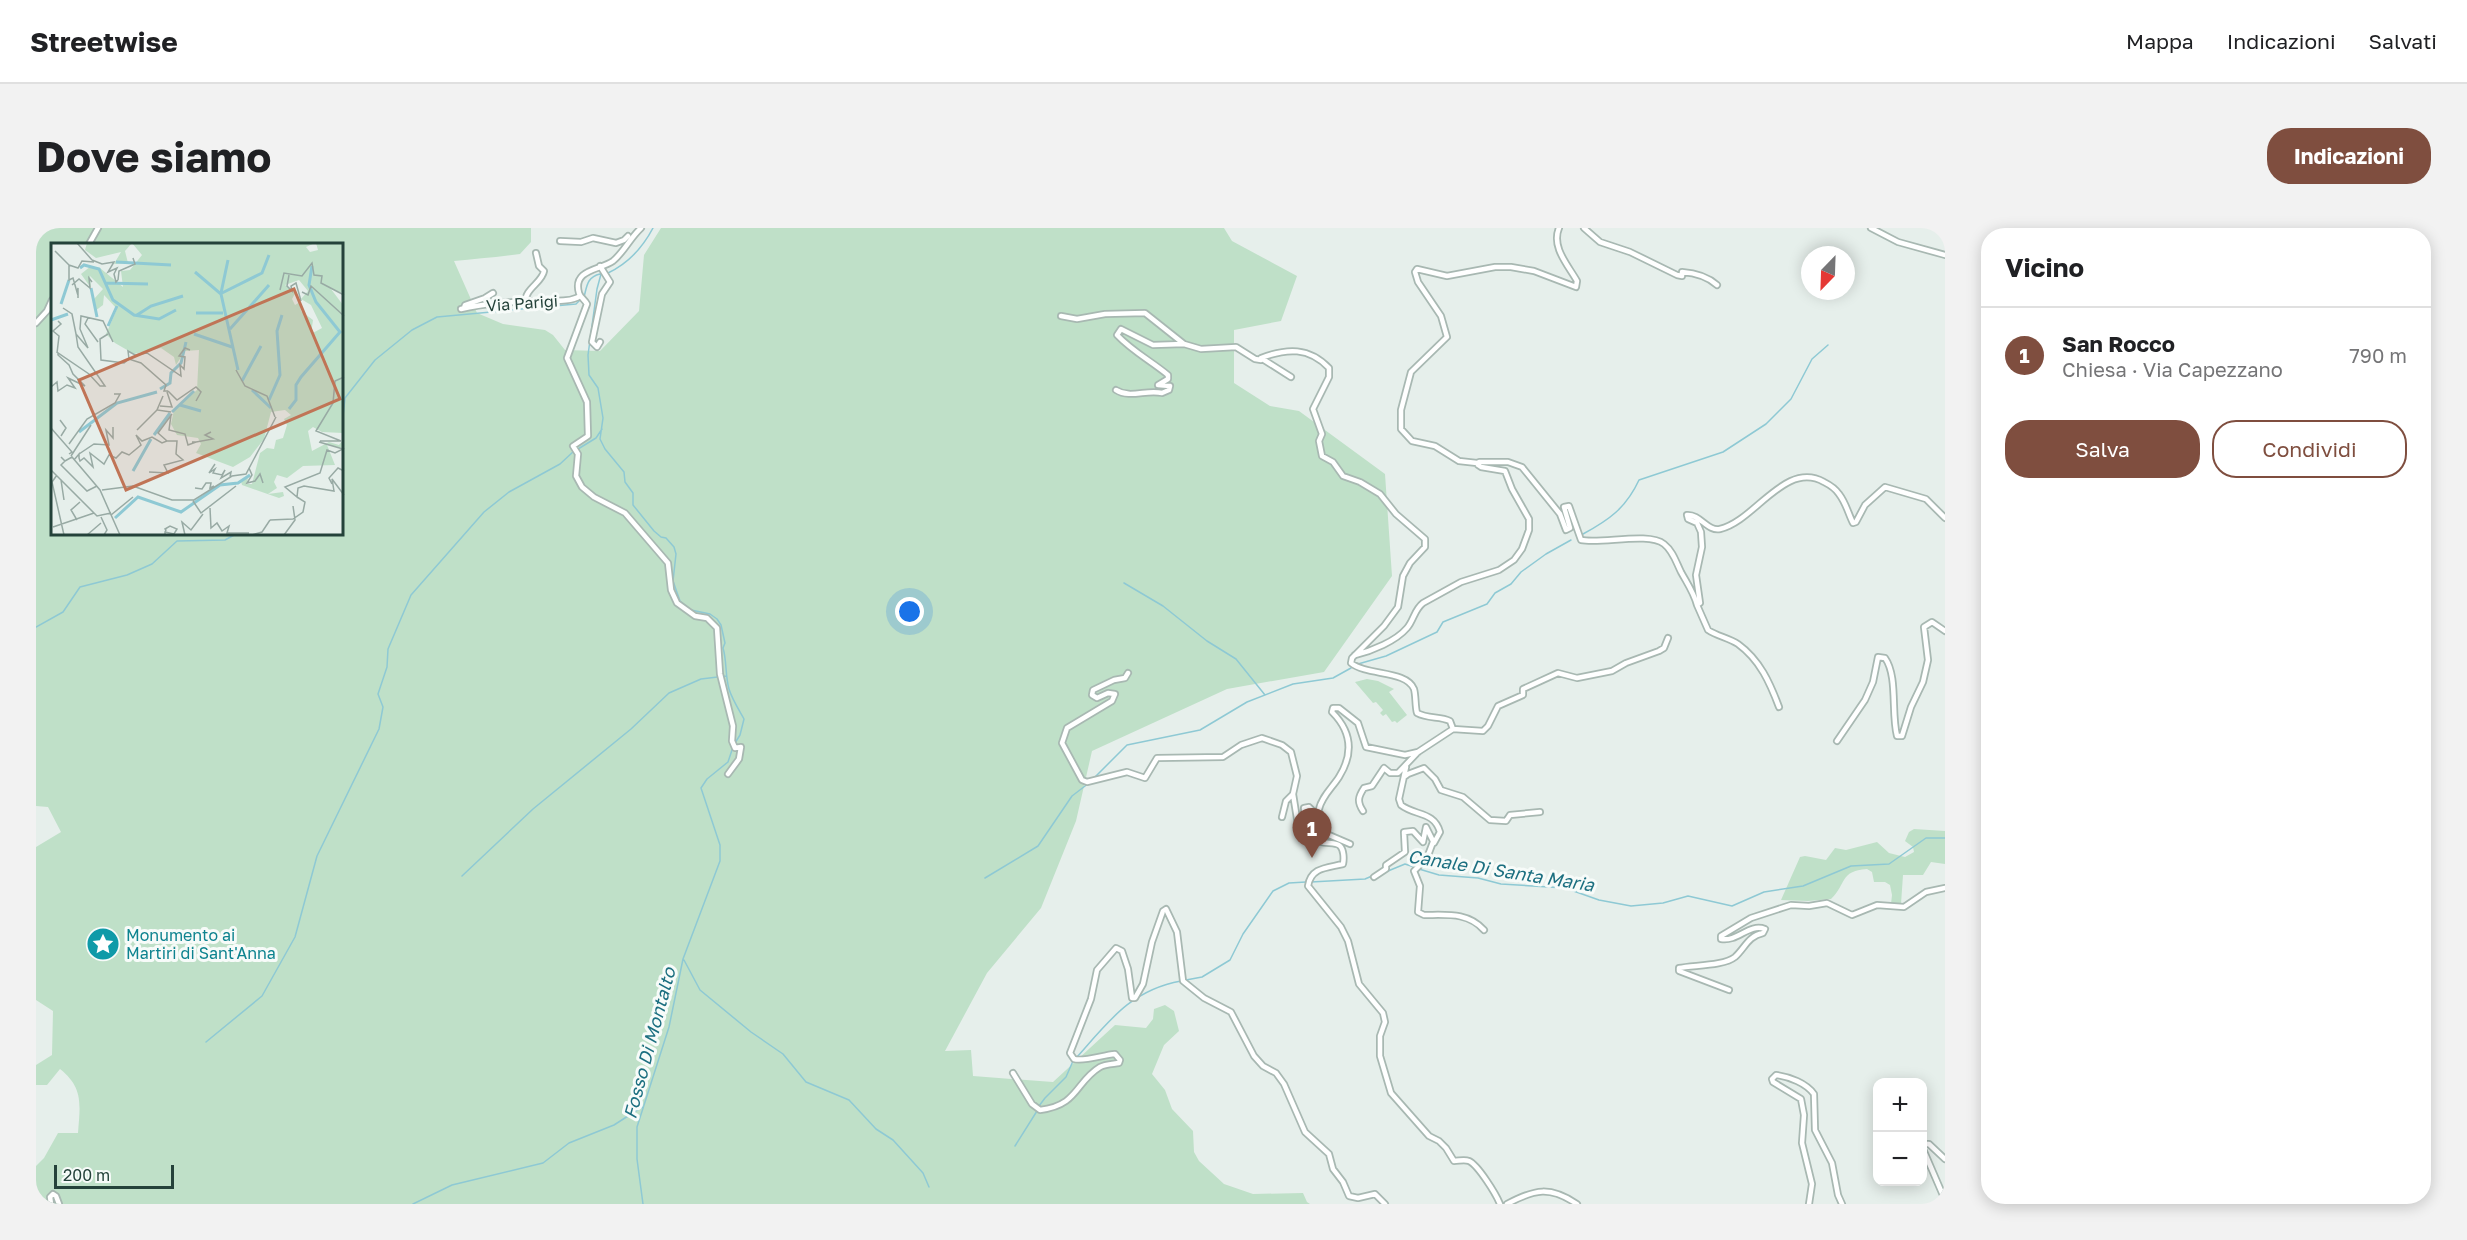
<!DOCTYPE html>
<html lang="it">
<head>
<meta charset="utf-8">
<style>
  body { margin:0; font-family:"Golos Text",sans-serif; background:#f2f2f2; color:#202124 }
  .controls { position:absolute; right:18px; bottom:18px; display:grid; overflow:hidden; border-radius:12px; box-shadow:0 3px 15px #0003 }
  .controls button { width:54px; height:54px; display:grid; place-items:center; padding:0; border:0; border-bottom:2px solid #e0e0e0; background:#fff; color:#202124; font:30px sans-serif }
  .compass { position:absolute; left:1765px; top:18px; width:54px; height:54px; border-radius:50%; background:#fff; box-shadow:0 3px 15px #0003; rotate:203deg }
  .scale { position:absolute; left:18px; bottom:15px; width:120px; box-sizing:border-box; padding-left:6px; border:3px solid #24423a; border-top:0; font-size:16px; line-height:21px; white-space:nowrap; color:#24423a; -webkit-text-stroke:4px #f7fbf9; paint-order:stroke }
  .you { position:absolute; left:874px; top:384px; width:21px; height:21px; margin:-15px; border:4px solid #fff; border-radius:50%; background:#1a73e8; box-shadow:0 0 0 9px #1a73e833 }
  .badge { display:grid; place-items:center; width:39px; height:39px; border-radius:50%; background:#7f4e3f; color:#fff; font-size:20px; font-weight:700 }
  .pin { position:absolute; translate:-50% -50px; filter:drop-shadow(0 2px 3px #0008) }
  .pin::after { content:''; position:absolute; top:32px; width:21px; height:18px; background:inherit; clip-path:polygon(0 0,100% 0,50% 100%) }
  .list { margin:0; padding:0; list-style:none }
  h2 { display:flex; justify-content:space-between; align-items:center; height:78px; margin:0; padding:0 24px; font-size:26px }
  h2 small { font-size:20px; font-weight:400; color:#757577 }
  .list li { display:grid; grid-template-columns:39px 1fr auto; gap:18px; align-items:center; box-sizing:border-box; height:96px; padding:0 24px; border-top:2px solid #e0e0e0 }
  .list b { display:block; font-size:22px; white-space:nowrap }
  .list p { margin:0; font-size:20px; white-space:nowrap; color:#757577 }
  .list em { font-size:20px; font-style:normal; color:#757577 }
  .actions { display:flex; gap:12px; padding:18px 24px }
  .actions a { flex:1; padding:14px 0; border:2px solid #7f4e3f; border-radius:24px; text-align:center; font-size:21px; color:#7f4e3f }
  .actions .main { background:#7f4e3f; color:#fff }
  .map { position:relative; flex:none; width:1909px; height:976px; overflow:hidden; border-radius:24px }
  header { display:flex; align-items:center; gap:36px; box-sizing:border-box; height:84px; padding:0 30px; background:#fff; border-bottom:2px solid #e0e0e0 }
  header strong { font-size:28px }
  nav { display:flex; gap:33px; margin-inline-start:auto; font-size:21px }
  .intro { display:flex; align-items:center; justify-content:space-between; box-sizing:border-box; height:144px; padding:0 36px }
  h1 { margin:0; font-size:42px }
  .button { padding:15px 27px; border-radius:24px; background:#7f4e3f; color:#fff; font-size:21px; font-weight:700 }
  main { display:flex; gap:36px; padding:0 36px }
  aside { flex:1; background:#fff; border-radius:24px; box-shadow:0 3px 15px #0003 }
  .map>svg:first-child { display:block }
  .green { fill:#bfe0c8; fill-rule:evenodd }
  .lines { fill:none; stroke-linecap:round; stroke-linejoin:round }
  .stream { stroke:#8ec9d4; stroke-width:1.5 }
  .minor-casing { stroke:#a8b8b2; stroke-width:8 }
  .minor { stroke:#fff; stroke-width:4.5 }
  .labels { text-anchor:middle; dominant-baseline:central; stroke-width:6; stroke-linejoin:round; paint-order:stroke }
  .street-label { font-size:16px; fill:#24423a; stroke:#f7fbf9 }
  .culture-label { font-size:16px; fill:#0d838f; stroke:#f7fbf9; text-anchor:start }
  .water-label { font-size:18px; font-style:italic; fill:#1c6f80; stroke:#f7fbf9 }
  .inset-river { fill:none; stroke:#8ec9d4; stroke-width:3 }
  .inset-road { fill:none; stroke:#98aaa4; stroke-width:1.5 }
  .view { fill:#c07456; fill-opacity:0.15; stroke:#c07456; stroke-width:3 }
  .inset-edge { fill:none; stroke:#24423a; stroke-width:3 }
</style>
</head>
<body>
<header>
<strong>Streetwise</strong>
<nav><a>Mappa</a><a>Indicazioni</a><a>Salvati</a></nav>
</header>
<div class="intro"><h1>Dove siamo</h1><a class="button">Indicazioni</a></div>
<main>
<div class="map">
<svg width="1909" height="976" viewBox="0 0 1909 976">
  <rect width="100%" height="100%" fill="#e6efeb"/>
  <!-- green -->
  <path class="green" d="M0,0H495V14L484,26C462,29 439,31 418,33L441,85L467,96L509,102L517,107L529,122L564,123L603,83L608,27L625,0H1188L1196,13L1261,48L1245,93L1198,102V155L1234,178L1263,183L1349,246L1356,348L1288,444L1191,461L1056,523L1040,593L1005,680L951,745L909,823L935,822L937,848L1017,854L1079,797L1110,800L1117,791L1118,781L1129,777L1138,783L1143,803L1128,817L1116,846L1129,862L1136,881L1157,903L1158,924L1163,933L1188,956L1217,966L1267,965L1271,974L1274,976H3L0,970V938L8,930L22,905H42C44,877 48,860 24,841L11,857H0V837L16,827L17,783L0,772V619L25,604L12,579L0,578ZM16,16H306V306H16Z
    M1331,451L1342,453L1358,461L1353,464L1371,487L1361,495L1359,493L1356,494L1350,486L1347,488L1344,485L1347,482L1340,474L1337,475L1319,454Z
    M1878,601L1909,603V636L1895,634L1887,647H1867L1865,676H1855L1856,667L1854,657L1849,654H1838L1836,644L1831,641C1803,643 1811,656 1795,671L1772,673L1745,672L1764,629L1769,628L1790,632L1799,620L1810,622L1841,614L1853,625L1869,629L1878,624L1877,619L1869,613L1873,604Z"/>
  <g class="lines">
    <!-- stream -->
    <path class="stream" d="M572,45C591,36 607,19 617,0
      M565,46L561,61L552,127L553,147L562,160L567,190L564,211L569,221L588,244L589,254L597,265V277L618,303L625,309L630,310L638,319L640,326L637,353L644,373L655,382L674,386L681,391L685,397L689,415L687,420C691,433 689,447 693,461C696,471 703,482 708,491L704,507L699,515
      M548,69C551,58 551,49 564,46
      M306,197L309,170L339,132L376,102L401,89L540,76L544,72
      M542,221L560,210L566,201
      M1547,306C1573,292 1590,280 1603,252L1687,224L1730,196L1755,171L1776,131L1792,117
      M1088,355L1127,378L1171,413L1200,431L1229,467
      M0,399L27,384L44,359L91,347L116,336L141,313L189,312L200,306
      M1322,436L1350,428L1401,404L1407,394L1451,376L1459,365L1475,356L1485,344L1510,326L1535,312
      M1056,552L1091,517L1164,502L1211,474L1257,456L1297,450L1315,440
      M1383,641L1403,647L1442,650L1465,656L1529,660L1563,672L1595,678L1627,675L1652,668L1696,678L1728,664L1767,658L1815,638L1853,636L1890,610H1909
      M1352,643L1369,636L1378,639
      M426,648L497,581L595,501L633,465L665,451L690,448
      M949,650L1002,618L1036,568L1053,555
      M1275,654L1329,651L1336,648
      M648,732L664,762L715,804L747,826L770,854L813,872L840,901L857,912L887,945L893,959
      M1150,752L1166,749L1194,732L1207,706L1237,663L1253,655L1270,654
      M170,814L226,768L259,709L281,628L343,501L347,479L342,466L351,439L352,421L375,367L448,284L473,264L524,236L538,223
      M1041,829C1073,793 1095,762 1145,753
      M1003,878L1009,870L1030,849L1037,833
      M979,918L1001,883
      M377,976L416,957L507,935L533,915L578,897L606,879
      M607,976L601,931V899L633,799L647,731L684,633V617L665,560L671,551L692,534L697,519"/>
    <defs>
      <path id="minor" d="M605,0C594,10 588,24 577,33C565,42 536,41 543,65C544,69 549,72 551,76L531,130L551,174L552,208L537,218L542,226L540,248L546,259L558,269L589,285L632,335L635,362L641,375L659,388L671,390L681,400L684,446L697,498L696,513L699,520L705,519L703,531L692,546
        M1548,0L1564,14L1594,24L1641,47L1646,48V44C1660,45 1671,48 1681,57
        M1835,0L1862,14L1909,27
        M524,13L545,14L557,10L580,15L588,12L592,8
        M53,16L62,0
        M489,75C489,60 506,55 508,43L503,38L500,25
        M428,80L429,77L449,70L457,65
        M425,81C449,75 477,74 502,73C515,72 533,75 544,68
        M1025,88L1041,91L1069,86L1109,85L1148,116
        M0,95L11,83L16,72
        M564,114L561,119L556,114L566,66L574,54L564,38
        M1255,149L1225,130C1251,120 1273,119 1293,140V149L1277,181L1286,206L1283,213L1286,228L1297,234L1307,248L1324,254L1344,266L1360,286L1389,311V319L1374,335L1367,348L1362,379L1348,398L1316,430L1315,435C1331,448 1370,442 1378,461C1380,468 1379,478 1381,485C1392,491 1404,488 1414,493L1417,501L1382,524L1362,545H1354L1348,540L1336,558L1328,560C1322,569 1321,574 1327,583
        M1080,162C1094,171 1111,161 1126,165L1133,162L1134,158L1122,157L1132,151V147C1115,133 1096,123 1081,107L1085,101L1117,117L1148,116L1165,121L1200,119L1219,131L1225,132
        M1441,235L1423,233L1399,218L1376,213L1365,201V182L1375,144L1411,109L1405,88L1382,54L1379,44L1381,41L1411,48L1459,39H1475L1498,43L1540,59L1541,53C1532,37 1515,19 1523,0
        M1661,377L1672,402C1681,408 1693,410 1702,416C1724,432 1734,455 1743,479
        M1319,427C1336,423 1360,413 1371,400C1378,392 1378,382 1387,375L1425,354L1463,342L1478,332L1486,321L1493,302V291L1476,261L1469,243L1445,239L1442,237L1443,234H1472L1486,239L1524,286L1530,302L1534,300L1528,279L1533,278L1545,312C1566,316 1613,304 1628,316C1637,323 1640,334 1645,344C1651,355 1658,365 1661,377L1664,375L1660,347L1666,319L1665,304L1661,295L1652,291L1651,287C1664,286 1672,304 1684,301C1719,293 1749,232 1788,254C1794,257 1799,260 1803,266C1810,275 1812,285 1817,295L1820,294L1829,277L1849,259L1890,271L1909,290
        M1092,445L1089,450L1078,452L1057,462L1056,467L1061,470L1072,465L1079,466L1076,473L1031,500L1026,515L1046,552L1051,554L1091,544L1109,550L1121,530L1187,529L1205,517L1226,510L1246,517L1255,524L1261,548L1257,566L1262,597C1269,604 1276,610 1285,614C1291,616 1300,614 1304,618C1308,622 1308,631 1307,636C1291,640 1275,639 1272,658L1305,699L1312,713L1323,756L1347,785L1349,794L1344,808V828L1355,865L1393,908L1403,913L1410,920L1418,933C1423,933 1428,931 1433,933C1442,937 1460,966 1464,976
        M1417,501L1447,503L1452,498L1462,478L1487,467V461L1522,445L1541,450L1576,443L1590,435L1623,423L1628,420L1632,410
        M1801,513L1829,472L1837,454L1842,429L1849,430C1862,448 1855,485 1861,508H1866L1875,479L1887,454L1892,432L1888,399L1896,394L1909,403
        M1368,549L1372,546L1388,540L1399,551L1405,562L1427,569L1454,592L1470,593L1474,587L1504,584
        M1246,589L1250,573L1257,566
        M1286,604L1314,616
        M1273,608L1269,593L1268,580L1273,579L1276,582L1280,601L1288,603C1288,595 1281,590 1283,581C1286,568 1296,560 1303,549C1318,525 1315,503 1296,484L1297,480H1303L1322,495L1330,519L1369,527L1382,524
        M1397,614L1391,630L1378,643L1384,658L1382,684L1388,687C1411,687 1432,684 1448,702
        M1338,649L1350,641V637L1369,624L1368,604L1377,603L1387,614L1390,599L1398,615L1404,604C1398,583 1379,588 1365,577L1363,571L1370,539
        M1693,762L1643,743V740C1657,737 1688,738 1699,729C1709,720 1712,708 1727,705L1729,701C1713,695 1702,714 1685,711V708L1715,690L1755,677L1773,678L1791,675L1816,687L1841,677L1868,679L1890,664L1909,660
        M977,845L996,876L1004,882C1043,877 1039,854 1064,839C1069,836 1077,836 1083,835L1084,832L1079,826C1067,827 1047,834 1038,831L1034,825L1055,771L1061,742L1080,720L1086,723L1092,741L1096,770H1099L1107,756L1116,714L1127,683L1130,681L1141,704L1147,753L1168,770L1195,784L1218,828L1227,838L1240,845L1248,856L1269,904L1293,926L1297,941L1307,954L1313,968L1322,970L1339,966L1349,976
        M1909,931L1893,916H1887V921L1909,972
        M15,976L14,969L17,966L20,968L23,976
        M1471,976C1499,961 1514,958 1541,976
        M1773,976L1776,956L1766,915L1768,887L1765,871L1737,854L1736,851L1740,847C1754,849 1770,855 1778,866L1779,902L1796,935L1802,967L1806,976"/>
    </defs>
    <!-- minor casing -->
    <use href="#minor" class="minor-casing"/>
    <!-- minor -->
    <use href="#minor" class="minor"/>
  </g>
  <!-- icons -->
  <defs>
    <symbol id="sight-disc" viewBox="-11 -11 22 22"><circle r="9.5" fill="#0f9aa8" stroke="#f7fbf9"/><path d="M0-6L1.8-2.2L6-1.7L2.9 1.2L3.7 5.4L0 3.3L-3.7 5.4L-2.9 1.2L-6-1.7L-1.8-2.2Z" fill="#fff"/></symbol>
  </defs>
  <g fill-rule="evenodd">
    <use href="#sight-disc" x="48" y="697" width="38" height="38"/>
  </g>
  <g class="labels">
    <!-- street labels -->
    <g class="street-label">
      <text transform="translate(486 75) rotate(-4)">Via Parigi</text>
    </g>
    <!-- culture labels -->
    <g class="culture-label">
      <text x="90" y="707">Monumento ai<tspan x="90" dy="18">Martiri di Sant'Anna</tspan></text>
    </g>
    <!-- water labels -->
    <g class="water-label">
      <text transform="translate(1465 642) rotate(9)">Canale Di Santa Maria</text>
      <text transform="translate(613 815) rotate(-75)">Fosso Di Montalto</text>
    </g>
  </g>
  <!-- overview -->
  <g transform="translate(15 15)">
    <rect width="292" height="292" fill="#e6efeb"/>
    <path d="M36,0H264L255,4L259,9L267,7L265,0H292V50L280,46L292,62V190L271,189L262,184L257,188L261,208L278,199L288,202L292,197V205L276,202L284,222L252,223L236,235L226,232L223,239L226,245L217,251L232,249L233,253L228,255L191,242L190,238L197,234L196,241H201L209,210L216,205L223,206L225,197L232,195L236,182L233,176L240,172L234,167L220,169L213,196L199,214L182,224L145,210L150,201L147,195L126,192L120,181L123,167L146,147L148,107L134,108L125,122L123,114L110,105L83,111L64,100L55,91L66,66L53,52L52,62L44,68L43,56L52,46L39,33L40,45L30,31L40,23L49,25L72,44L70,28L79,27L91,12L81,0L74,8L77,20L63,21L70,9L45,15L34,7ZM248,37L257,48L250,56L260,62L271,85L260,91L262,77L250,68L249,59L244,62L241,56L245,49L234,42Z" fill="#bfe0c8" fill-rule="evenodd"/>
    <path class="inset-river" d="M65,19L120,22M29,25L33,22L48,26L62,57L83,72L108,76L125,67M144,29L170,51L187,127M55,40L97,41M40,45L46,74M170,50L177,17M171,50L211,30L218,12M10,61L18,37M145,70H172M86,72L100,63L132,53M0,77L17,71M57,83L66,63M179,86L218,42M143,91L181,104M191,138L210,103M109,146L119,140L120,130L130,120L135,99M201,147L220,165M218,157L229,132L226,88L231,72M129,162L150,168M238,166L245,157V142L250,134L289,89L265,59L258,42L261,23M121,169L143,148M28,189L66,160L106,149M103,192L119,170M82,228L100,196M64,275L87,254L130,269L169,242L187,240L199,232"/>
    <path class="inset-road" d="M26,0L41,17M4,8L18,22V37L22,35L26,49L27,45V55M41,17L51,21L63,19L57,29L66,25L63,31L65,39L67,37M18,22L27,25L31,18L43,19M238,32L236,43L241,48L240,43L245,40L250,58M67,37L68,28L84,21L82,15M21,42L28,36L39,45L38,35L41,39M229,47L233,30L251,33L261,20L263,32L271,33L270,40L293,52M251,49L257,52L260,43L293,73M12,65L21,71L25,91M37,75L34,81L47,99M57,91L49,96L50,117L73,120L78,116L90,120L115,142L113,148H117M6,110L8,93L2,88L10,81L7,78M78,116L77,108L84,112L96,110L130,133L129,122L133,126L134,114L128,113L134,105L139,107M185,127L194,143L216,153L224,174M0,144L6,139L7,148L16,142L24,145L17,135L34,143L22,131L18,122L7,112V110L38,131L49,143H54L27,104L25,91L37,105L29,86L30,73L52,78L62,99M117,148L126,157L145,144L150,149L145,158M112,153L106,167L120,169M109,163L121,164L116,149M120,172L118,187L134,191L137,202L145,199H141M9,177L15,185L10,193M0,185L21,209L18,211M86,187L106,167M269,198H290L265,188L282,160L284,138L293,134M145,199L162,196L154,192L160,189M268,199L292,206L284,210L276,207L269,230L234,244L246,254L247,245L253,243L283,248L281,236L293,252M18,201L36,176L64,160L69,151H63M28,211L43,201L58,202L55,187L62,195V184M20,213L40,182M10,214L14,218L21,214L49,247L69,292M23,217L28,211V215L29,218L33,215L42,224L39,210L53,221L58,212L65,215L71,209L78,212L90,202L85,192L91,198L101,194L111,200L116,198L107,190L121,171M14,218L10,222L36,248L46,243M164,221L158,230L164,226L162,230L171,232L174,227L170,235L180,229L179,234M198,225L201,232L196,240L204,238L209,231L212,240M0,227L46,273L60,270M98,229L117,230L113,222L132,217L125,211L126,198H116M6,232L1,239L13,292M10,237L13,257M281,241L278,235L287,225L293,228M144,245L151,246L155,240H160L159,245L163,243M51,247L82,243L121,257H143L181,233L195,231L225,174M142,258L150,270L185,243M159,265L160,285L166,280L171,288L178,283L176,290H198M60,272L82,254M50,274L56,287L53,292M26,277L20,267L29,259M219,277L242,276L252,269L254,259L246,254M2,284L43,270M114,289L123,291L126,286L119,283L114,286L115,287L114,289V292M36,292L50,280M134,292L131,279L140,287L152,271M201,292L211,289L219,277M233,292L244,277L242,263"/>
    <path class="view" d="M243,46L289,156L75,247L28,137Z"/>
    <rect width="292" height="292" class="inset-edge"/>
  </g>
</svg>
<div class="controls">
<button>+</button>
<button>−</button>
</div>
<svg class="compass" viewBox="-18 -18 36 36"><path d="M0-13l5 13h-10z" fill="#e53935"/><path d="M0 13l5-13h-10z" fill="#757577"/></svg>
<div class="scale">200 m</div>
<div class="you"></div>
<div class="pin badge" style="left:1276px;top:630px">1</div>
</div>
<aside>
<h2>Vicino<small></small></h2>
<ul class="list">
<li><span class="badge">1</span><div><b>San Rocco</b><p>Chiesa · Via Capezzano</p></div><em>790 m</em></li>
</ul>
<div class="actions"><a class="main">Salva</a><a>Condividi</a></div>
</aside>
</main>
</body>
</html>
